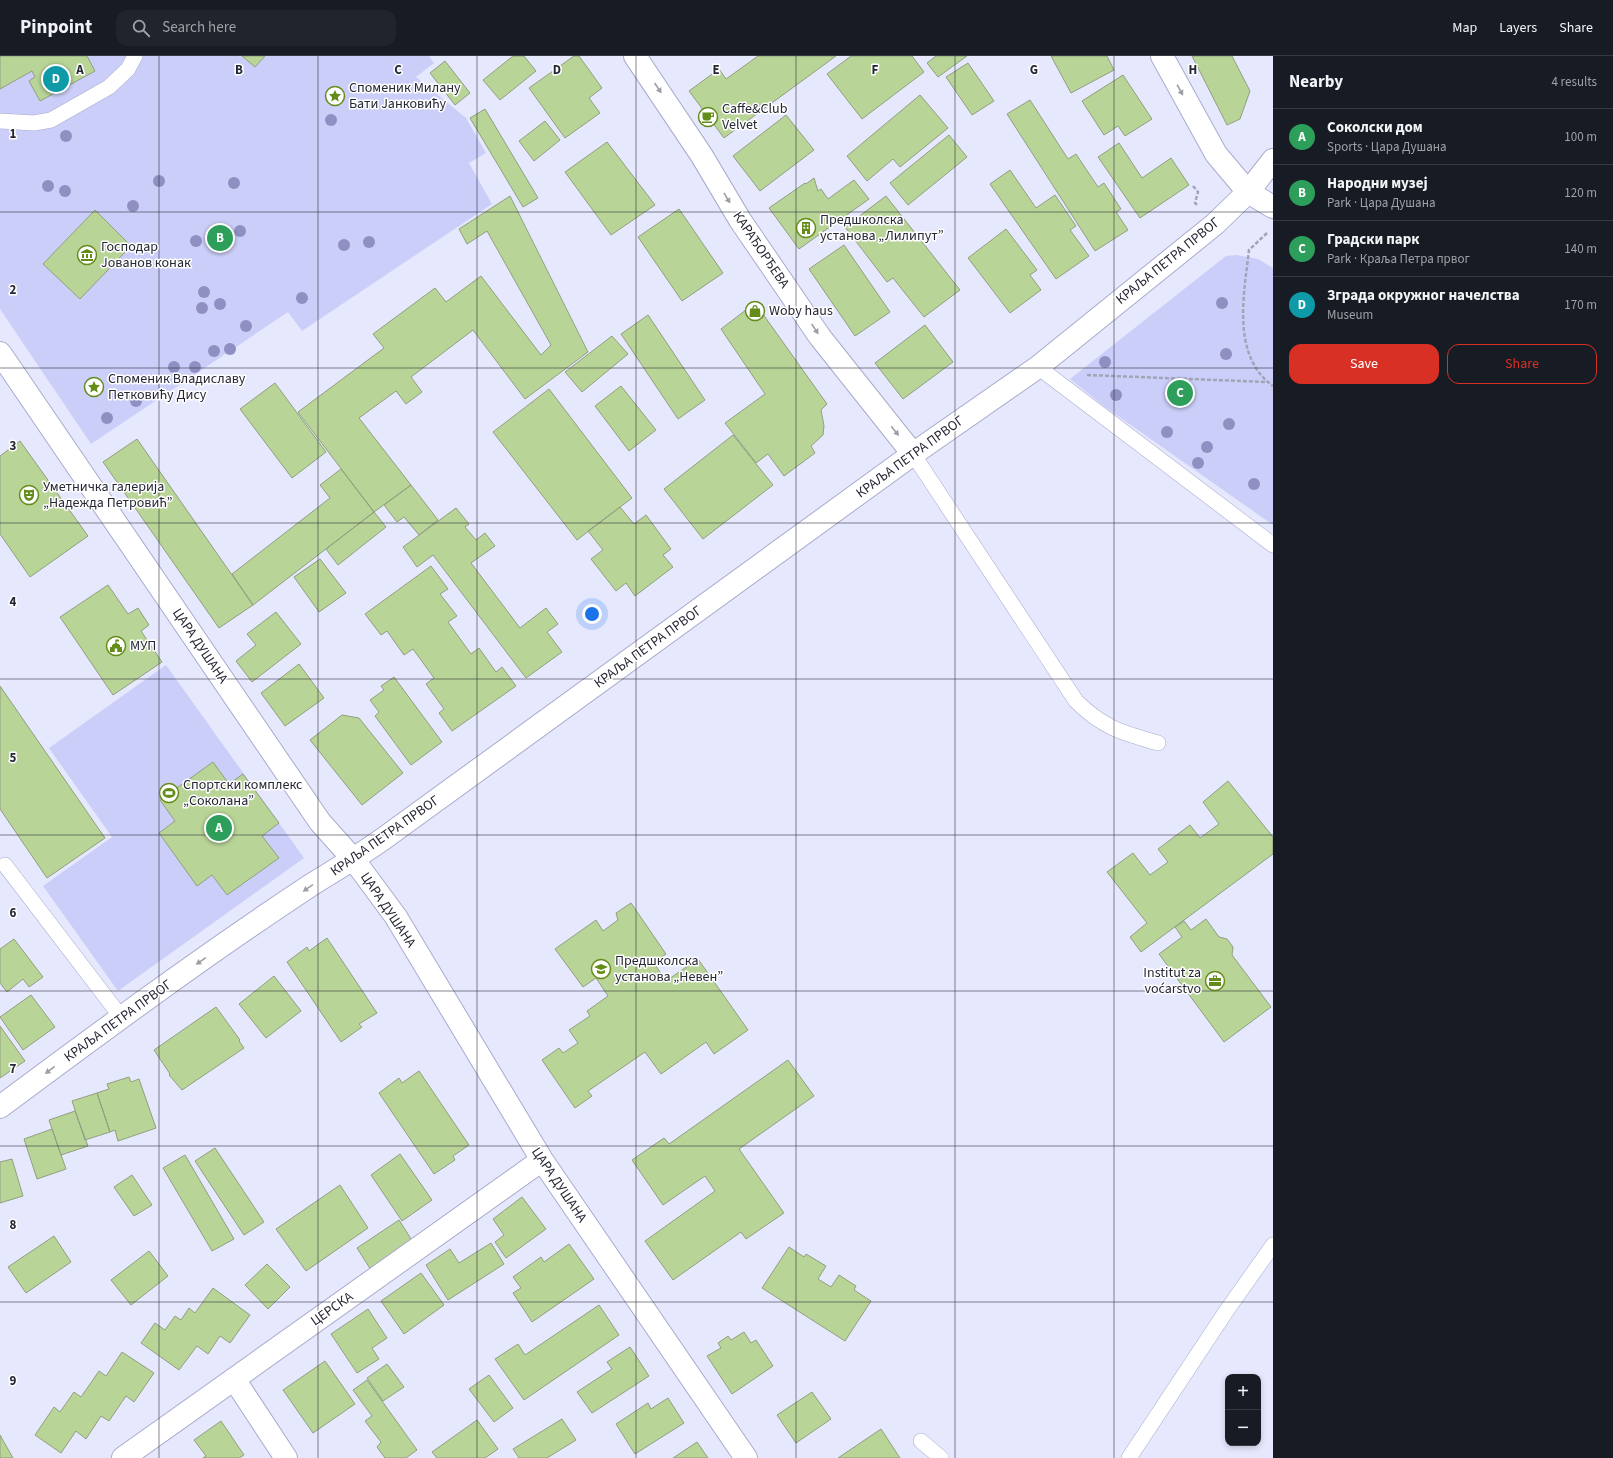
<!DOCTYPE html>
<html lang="en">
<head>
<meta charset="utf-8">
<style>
  body { margin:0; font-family:"Source Sans 3",sans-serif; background:#20242c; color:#f1f3f6 }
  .controls { position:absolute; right:12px; bottom:12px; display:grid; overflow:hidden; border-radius:8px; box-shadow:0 2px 6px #0003 }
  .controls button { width:36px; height:36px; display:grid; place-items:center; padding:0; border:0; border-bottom:1px solid #363941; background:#171b24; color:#f1f3f6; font:20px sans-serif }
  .you { position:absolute; left:592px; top:558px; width:14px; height:14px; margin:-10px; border:3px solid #fff; border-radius:50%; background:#1a73e8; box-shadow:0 0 0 6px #1a73e833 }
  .badge { display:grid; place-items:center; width:26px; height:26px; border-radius:50%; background:#d93025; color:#fff; font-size:13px; font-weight:700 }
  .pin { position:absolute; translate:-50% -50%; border:2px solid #fff; box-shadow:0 1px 4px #0006 }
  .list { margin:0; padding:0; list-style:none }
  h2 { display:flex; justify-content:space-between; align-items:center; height:52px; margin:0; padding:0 16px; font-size:17px }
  h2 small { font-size:13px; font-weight:400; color:#9ea1a6 }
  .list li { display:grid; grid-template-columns:26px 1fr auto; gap:12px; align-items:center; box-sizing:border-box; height:56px; padding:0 16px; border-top:1px solid #363941 }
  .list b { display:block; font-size:15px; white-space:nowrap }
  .list p { margin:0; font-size:13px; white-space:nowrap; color:#9ea1a6 }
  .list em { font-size:13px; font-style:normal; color:#9ea1a6 }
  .actions { display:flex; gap:8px; padding:12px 16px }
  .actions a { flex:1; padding:9px 0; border:1px solid #d93025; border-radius:12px; text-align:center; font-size:14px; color:#d93025 }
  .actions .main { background:#d93025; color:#fff }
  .icon { flex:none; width:22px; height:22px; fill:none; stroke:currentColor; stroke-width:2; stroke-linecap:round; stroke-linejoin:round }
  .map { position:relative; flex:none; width:1273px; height:1402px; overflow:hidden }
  header { display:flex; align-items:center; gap:24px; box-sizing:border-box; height:56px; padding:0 20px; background:#171b24; border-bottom:1px solid #363941 }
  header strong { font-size:19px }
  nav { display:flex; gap:22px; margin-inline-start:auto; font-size:14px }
  .search { width:280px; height:36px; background:#20242c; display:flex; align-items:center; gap:10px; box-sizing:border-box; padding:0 14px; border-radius:12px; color:#9ea1a6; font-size:15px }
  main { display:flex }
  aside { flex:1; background:#171b24 }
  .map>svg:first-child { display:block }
  .green { fill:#cbcef8 }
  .building { fill:#b8d496; stroke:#919f80 }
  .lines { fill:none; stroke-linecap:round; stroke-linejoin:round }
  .lane-casing { stroke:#a9abcd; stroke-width:16 }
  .street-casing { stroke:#a9abcd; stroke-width:24 }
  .path { stroke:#a2a4b7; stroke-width:2.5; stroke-dasharray:4 2; stroke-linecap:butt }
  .lane { stroke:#fff; stroke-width:15 }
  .street { stroke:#fff; stroke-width:22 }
  .tree { fill:#908fc2 }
  .oneway { fill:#9d9ea4 }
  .grid { fill:none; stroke:#262734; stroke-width:1; stroke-opacity:0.55 }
  .labels { text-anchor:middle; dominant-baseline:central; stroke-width:3; stroke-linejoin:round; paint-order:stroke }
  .poi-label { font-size:14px; fill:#262734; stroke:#fff; text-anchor:start }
  .street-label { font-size:14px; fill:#262734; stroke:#fff }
  .grid-label { font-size:13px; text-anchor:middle; font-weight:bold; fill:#262734; stroke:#fff; stroke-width:3; stroke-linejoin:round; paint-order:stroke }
</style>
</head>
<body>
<header>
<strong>Pinpoint</strong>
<div class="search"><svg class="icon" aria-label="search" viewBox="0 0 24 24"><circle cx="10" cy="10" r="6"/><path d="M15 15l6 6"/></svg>Search here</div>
<nav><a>Map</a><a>Layers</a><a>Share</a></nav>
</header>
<main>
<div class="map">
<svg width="1273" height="1402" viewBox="0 0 1273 1402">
  <rect width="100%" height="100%" fill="#e6e8fe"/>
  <!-- green -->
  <path class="green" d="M0,0H429L434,7L416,21L466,62L486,97L469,107L492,148L302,275L288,256L91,388L0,253Z
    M1236,199L1258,203L1273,212V469L1105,351L1070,323L1226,200Z
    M166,609L304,802L118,935L43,830L112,781L49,692Z"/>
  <!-- building -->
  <path class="building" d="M0,0H87L95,15L40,45L29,25L35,21L32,15L0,33Z
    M242,0H265L255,11Z
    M513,0H524L536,15L500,44L483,24Z
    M574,0H579L602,32L589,42L600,57L565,82L529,32Z
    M758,0H836L724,82L689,35L719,13L726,23Z
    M851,0H912L924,16L862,63L827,18Z
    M936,0H967L938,21L927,7Z
    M1051,0H1107L1114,14L1071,37Z
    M1192,0H1232L1250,35L1240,63L1227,69Z
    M445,5L470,37L455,49L430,17Z
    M968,7L994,45L972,59L946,21Z
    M1123,19L1152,63L1125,80L1118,70L1104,79L1082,45Z
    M920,39L948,72L900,111L893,103L867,125L847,100Z
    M1030,44L1068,103L1076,98L1098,131L1104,127L1121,153L1116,156L1128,174L1095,195L1007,58Z
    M485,53L538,142L523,151L470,62Z
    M786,59L814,94L760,135L733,100Z
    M545,65L560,84L534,105L519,85Z
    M949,79L967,101L908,149L890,127Z
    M607,86L655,149L611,179L565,116Z
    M1119,87L1142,122L1171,102L1189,129L1140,162L1098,101Z
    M1010,114L1036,152L1055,139L1076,170L1070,174L1089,200L1056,223L990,128Z
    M814,122L818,135L821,133L828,143L854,124L869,143L799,193L769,152L805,127L806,128Z
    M510,140L588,296L525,343L473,274L411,321L422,336L406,348L396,335L359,362L411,429L374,456L298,356L384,292L373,278L435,232L446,246L481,220L541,299L551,289L487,175L467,188L459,173Z
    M886,140L960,234L924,261L893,222L887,226L845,171Z
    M679,153L723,217L682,245L638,181Z
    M95,154L131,190L80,243L43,208Z
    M1006,173L1037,214L1030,219L1041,234L1010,257L968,202Z
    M844,189L890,256L855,280L809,213Z
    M755,247L827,348L821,354L824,370L823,379L811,390L815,397L784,420L768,398L756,407L725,367L765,338L721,273Z
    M648,259L705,344L678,363L621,278Z
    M925,269L953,306L903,343L875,307Z
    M612,280L628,298L582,336L565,316Z
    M275,327L326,396L292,422L240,353Z
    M621,330L656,374L629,395L595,350Z
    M549,333L632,442L577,484L493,376Z
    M733,379L773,429L703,483L664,433Z
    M137,383L253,549L219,572L103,406Z
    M20,385L88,480L30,521L0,478V400Z
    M341,413L374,456L253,549L232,518L330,442L320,429Z
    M411,429L438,464L419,479L404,461L397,466L384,449Z
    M620,451L634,468L646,459L671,493L663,499L673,511L635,540L626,527L616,535L591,503L603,494L588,475Z
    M456,452L469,468L465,471L476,484L485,477L495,490L471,507L520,572L546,552L558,568L547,576L562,596L526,622L433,499L417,511L403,491Z
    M374,456L386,471L338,509L326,493Z
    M320,503L346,537L319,556L294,521Z
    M431,510L448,533L440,538L457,560L448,566L471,598L479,592L496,616L502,611L516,630L452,675L439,657L444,653L426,628L434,622L413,593L404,599L387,575L381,579L365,558Z
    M108,529L128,558L138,552L149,569L141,575L162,606L113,639L60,561Z
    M276,556L301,588L252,626L236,605L256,589L247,578Z
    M299,608L324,642L285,670L261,637Z
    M394,621L442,686L411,709L375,660L379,656L370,644L384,634L381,630Z
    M0,630L105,782L47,822L0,753Z
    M342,659L359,662L403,717L362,749L310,684Z
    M213,706L229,728L243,718L279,767L262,780L279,802L227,839L212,819L197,830L159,777L175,765L160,744Z
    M1228,725L1273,781V798L1141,896L1130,881L1147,867L1107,816L1133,797L1150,819L1168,806L1158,793L1190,769L1200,782L1219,768L1203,746Z
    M631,847L666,898L654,907L666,925L698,903L748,974L714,998L706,986L661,1018L645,996L588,1035L592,1040L575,1052L542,1004L559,992L563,997L578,987L569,974L590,960L587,955L608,940L596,922L583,931L555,893L596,864L603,875L618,864L616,857Z
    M1206,863L1219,881L1227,883L1233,891L1232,899L1271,951L1224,986L1159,898L1182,881L1175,871L1184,865L1191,874Z
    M327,882L377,957L359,968L362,971L341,986L287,906L307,891L309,895Z
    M14,883L43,921L29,931L23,923L7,936L0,927V893Z
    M274,920L301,955L266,982L239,948Z
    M31,939L55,971L23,994L0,961Z
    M216,951L240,984L239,985L244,992L182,1034L169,1019L170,1018L154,994Z
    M0,970L25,1005L0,1022Z
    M788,1004L814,1040L739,1093L784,1157L746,1183L741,1176L673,1224L645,1185L715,1135L705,1120L663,1149L632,1104L664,1082L669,1088Z
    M419,1015L469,1089L453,1100L455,1104L434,1118L379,1037L399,1022L402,1027Z
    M129,1021L131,1026L139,1023L156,1072L118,1085L115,1074L110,1076L97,1037L109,1033L107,1028Z
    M97,1037L110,1076L85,1084L72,1045Z
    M75,1055L88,1090L61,1099L49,1064Z
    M52,1073L66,1113L37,1123L24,1083Z
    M215,1092L264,1166L244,1179L195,1105Z
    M400,1098L432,1144L402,1165L371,1119Z
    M185,1099L234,1183L212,1195L163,1112Z
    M12,1103L23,1140L0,1147V1106Z
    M132,1119L152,1149L134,1160L114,1131Z
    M340,1129L368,1172L306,1215L276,1173Z
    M522,1141L546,1173L506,1202L495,1186L504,1179L493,1163Z
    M399,1164L413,1186L371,1214L357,1192Z
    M54,1180L71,1206L26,1237L8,1211Z
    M491,1187L504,1208L448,1244L426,1209L450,1193L459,1207Z
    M569,1188L594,1223L532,1266L513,1237L521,1232L513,1221L541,1201L544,1206Z
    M789,1191L804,1201L806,1198L826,1210L818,1223L831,1231L839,1219L856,1230L854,1234L871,1245L845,1285L762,1232Z
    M149,1195L168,1220L131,1249L111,1224Z
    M267,1208L290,1231L268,1253L245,1229Z
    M421,1217L444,1249L404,1278L381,1245Z
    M213,1232L250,1259L230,1287L220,1280L208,1298L197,1290L179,1314L141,1287L155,1267L165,1274L175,1260L181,1264L189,1252L195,1257Z
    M599,1249L619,1279L524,1344L495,1303L518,1288L525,1299Z
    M368,1253L387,1282L372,1292L379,1303L357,1317L331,1278Z
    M744,1276L751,1287L756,1284L773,1310L732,1338L707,1300L721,1292L718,1287L728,1280L731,1284Z
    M630,1291L649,1320L592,1357L577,1336L612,1313L607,1306Z
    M122,1296L154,1317L134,1346L126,1340L109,1365L101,1360L86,1383L76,1375L61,1397L35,1379L54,1351L60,1356L74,1336L81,1341L99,1315L106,1320Z
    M325,1305L355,1348L313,1377L283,1334Z
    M387,1308L404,1331L383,1345L367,1322Z
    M489,1319L513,1352L494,1366L469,1333Z
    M367,1324L417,1394L406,1402H385L377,1391L381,1386L365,1365L372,1360L353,1334Z
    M812,1336L831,1363L796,1387L777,1359Z
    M668,1342L684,1367L635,1398L616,1368L648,1347L651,1353Z
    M562,1363L576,1384L547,1402H519L513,1393Z
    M477,1364L498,1393L485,1402H437L432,1396Z
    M221,1365L244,1399L239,1402H203L206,1400L194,1384Z
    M881,1373L900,1402H838Z
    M0,1379L13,1402H0Z
    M697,1386L708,1402H673Z"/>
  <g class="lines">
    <defs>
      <path id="lane" d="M0,65L34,67L51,64L109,31L128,13L135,0
        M1038,311L1273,489
        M913,398L1076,645C1103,672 1123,677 1158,687
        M5,809L121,961
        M921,1385L941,1402
        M1129,1402L1227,1254L1273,1189"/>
      <path id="street" d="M635,0L702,100L740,164L820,281L913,398
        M1162,0L1216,98L1248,136L1273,151
        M0,297L320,766L354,804L396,861L542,1104L746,1402
        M0,1051C102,975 205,899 311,829C335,814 359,800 383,783L913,398L1038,311L1215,168L1248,136L1273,104
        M234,1323L286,1402
        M123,1402L542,1104"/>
    </defs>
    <!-- lane casing -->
    <use href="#lane" class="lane-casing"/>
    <!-- street casing -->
    <use href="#street" class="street-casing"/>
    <!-- path -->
    <path class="path" d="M1193,130L1198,136L1195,147L1197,149
      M1267,177L1249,194C1244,238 1231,300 1273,330
      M1087,319L1267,326"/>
    <!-- lane -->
    <use href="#lane" class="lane"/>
    <!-- street -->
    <use href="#street" class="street"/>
  </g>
  <!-- trees -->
  <g class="tree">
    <circle cx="331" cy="64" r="6"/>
    <circle cx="66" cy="80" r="6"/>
    <circle cx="159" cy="125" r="6"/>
    <circle cx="234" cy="127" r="6"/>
    <circle cx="48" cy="130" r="6"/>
    <circle cx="65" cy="135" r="6"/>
    <circle cx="133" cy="150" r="6"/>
    <circle cx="240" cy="175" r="6"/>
    <circle cx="196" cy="185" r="6"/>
    <circle cx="369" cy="186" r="6"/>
    <circle cx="344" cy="189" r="6"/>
    <circle cx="204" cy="236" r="6"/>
    <circle cx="302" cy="242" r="6"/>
    <circle cx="1222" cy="247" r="6"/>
    <circle cx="220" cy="248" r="6"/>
    <circle cx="202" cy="252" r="6"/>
    <circle cx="246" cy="270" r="6"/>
    <circle cx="230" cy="293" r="6"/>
    <circle cx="214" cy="295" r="6"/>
    <circle cx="1226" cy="298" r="6"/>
    <circle cx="1105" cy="306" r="6"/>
    <circle cx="174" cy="311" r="6"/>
    <circle cx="195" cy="311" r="6"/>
    <circle cx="1116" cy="339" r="6"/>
    <circle cx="136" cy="345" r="6"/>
    <circle cx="107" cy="362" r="6"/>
    <circle cx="1229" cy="368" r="6"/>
    <circle cx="1167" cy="376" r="6"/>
    <circle cx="1207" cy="391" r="6"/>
    <circle cx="1198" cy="407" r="6"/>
    <circle cx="1254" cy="428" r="6"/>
  </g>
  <!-- one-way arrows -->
  <defs><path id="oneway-solid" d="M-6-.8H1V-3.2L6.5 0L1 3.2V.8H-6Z"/></defs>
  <g class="oneway">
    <use href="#oneway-solid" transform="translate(658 32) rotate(56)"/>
    <use href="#oneway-solid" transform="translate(1180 34) rotate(61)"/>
    <use href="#oneway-solid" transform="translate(727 142) rotate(59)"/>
    <use href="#oneway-solid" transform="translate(815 273) rotate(56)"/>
    <use href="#oneway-solid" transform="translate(895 375) rotate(51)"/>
    <use href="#oneway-solid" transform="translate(308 832) rotate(146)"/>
    <use href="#oneway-solid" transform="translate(201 905) rotate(145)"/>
    <use href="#oneway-solid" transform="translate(50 1014) rotate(143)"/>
  </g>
  <!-- grid -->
  <path class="grid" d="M159,0V1402M318,0V1402M477,0V1402M636,0V1402M796,0V1402M955,0V1402M1114,0V1402M0,156H1273M0,312H1273M0,467H1273M0,623H1273M0,779H1273M0,935H1273M0,1090H1273M0,1246H1273"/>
  <!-- icons -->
  <defs>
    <symbol id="sight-ring" viewBox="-11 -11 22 22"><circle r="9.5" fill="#fff" stroke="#648c19" stroke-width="1.5"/><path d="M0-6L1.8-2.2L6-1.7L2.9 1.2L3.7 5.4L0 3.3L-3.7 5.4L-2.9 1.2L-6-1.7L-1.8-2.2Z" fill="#648c19"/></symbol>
    <symbol id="cafe-ring" viewBox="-11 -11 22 22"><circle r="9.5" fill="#fff" stroke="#648c19" stroke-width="1.5"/><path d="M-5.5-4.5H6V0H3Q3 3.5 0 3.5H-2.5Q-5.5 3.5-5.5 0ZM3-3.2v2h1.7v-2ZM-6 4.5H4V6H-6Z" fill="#648c19"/></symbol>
    <symbol id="building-ring" viewBox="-11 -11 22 22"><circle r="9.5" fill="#fff" stroke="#648c19" stroke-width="1.5"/><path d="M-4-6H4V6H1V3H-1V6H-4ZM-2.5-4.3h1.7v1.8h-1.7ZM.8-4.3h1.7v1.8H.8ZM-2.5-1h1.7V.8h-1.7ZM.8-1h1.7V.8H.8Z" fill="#648c19"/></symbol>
    <symbol id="museum-ring" viewBox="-11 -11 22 22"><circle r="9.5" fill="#fff" stroke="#648c19" stroke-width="1.5"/><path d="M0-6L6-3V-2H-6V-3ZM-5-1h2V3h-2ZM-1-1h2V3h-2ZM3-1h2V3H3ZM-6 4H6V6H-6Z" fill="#648c19"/></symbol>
    <symbol id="shop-ring" viewBox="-11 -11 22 22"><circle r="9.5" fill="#fff" stroke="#648c19" stroke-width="1.5"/><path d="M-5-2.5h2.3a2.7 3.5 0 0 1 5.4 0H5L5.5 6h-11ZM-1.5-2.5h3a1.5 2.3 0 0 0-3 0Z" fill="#648c19"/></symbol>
    <symbol id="theatre-ring" viewBox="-11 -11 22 22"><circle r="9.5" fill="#fff" stroke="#648c19" stroke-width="1.5"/><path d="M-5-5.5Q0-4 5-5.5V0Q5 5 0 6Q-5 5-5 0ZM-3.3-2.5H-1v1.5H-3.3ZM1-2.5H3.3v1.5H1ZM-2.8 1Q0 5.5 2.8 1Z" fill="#648c19"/></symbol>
    <symbol id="civic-ring" viewBox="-11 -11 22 22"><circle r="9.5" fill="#fff" stroke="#648c19" stroke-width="1.5"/><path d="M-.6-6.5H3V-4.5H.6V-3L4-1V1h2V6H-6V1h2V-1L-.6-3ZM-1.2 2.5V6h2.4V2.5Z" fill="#648c19"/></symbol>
    <symbol id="stadium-ring" viewBox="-11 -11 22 22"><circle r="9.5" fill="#fff" stroke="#648c19" stroke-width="1.5"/><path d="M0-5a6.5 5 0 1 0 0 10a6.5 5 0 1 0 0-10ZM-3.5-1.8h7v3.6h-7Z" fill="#648c19"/></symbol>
    <symbol id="school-ring" viewBox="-11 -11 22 22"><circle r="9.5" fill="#fff" stroke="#648c19" stroke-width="1.5"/><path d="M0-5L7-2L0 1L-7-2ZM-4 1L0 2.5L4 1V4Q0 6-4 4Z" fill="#648c19"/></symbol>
    <symbol id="office-ring" viewBox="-11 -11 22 22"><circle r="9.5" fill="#fff" stroke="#648c19" stroke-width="1.5"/><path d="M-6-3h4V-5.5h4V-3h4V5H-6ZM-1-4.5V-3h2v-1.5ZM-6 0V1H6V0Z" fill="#648c19"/></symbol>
  </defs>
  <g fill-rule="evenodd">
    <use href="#sight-ring" x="324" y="29" width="22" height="22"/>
    <use href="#cafe-ring" x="697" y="50" width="22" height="22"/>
    <use href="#building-ring" x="795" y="161" width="22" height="22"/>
    <use href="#museum-ring" x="76" y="188" width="22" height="22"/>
    <use href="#shop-ring" x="744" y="244" width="22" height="22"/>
    <use href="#sight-ring" x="83" y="320" width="22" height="22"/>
    <use href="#theatre-ring" x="18" y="428" width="22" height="22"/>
    <use href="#civic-ring" x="105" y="579" width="22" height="22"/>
    <use href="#stadium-ring" x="158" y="726" width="22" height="22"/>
    <use href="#school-ring" x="590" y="902" width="22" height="22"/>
    <use href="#office-ring" x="1204" y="914" width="22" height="22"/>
  </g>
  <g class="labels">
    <!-- poi labels -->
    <g class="poi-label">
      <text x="349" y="32">Споменик Милану<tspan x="349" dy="16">Бати Јанковићу</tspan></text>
      <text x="722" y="53">Caffe&amp;Club<tspan x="722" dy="16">Velvet</tspan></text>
      <text x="820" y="164">Предшколска<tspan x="820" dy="16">установа „Лилипут”</tspan></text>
      <text x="101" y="191">Господар<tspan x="101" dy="16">Јованов конак</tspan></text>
      <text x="769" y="255">Woby haus</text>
      <text x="108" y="323">Споменик Владиславу<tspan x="108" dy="16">Петковићу Дису</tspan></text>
      <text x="43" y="431">Уметничка галерија<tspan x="43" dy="16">„Надежда Петровић”</tspan></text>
      <text x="130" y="590">МУП</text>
      <text x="183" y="729">Спортски комплекс<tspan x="183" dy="16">„Соколана”</tspan></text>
      <text x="615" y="905">Предшколска<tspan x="615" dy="16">установа „Невен”</tspan></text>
      <text x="1201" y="917" text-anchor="end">Institut za<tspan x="1201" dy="16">voćarstvo</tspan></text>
    </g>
    <!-- street labels -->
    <g class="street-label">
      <text transform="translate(761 194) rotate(56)">КАРАЂОРЂЕВА</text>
      <text transform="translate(1168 205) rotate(-39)">КРАЉА ПЕТРА ПРВОГ</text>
      <text transform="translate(910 401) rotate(-36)">КРАЉА ПЕТРА ПРВОГ</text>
      <text transform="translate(200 590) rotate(56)">ЦАРА ДУШАНА</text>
      <text transform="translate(648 591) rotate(-36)">КРАЉА ПЕТРА ПРВОГ</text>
      <text transform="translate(385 780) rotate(-35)">КРАЉА ПЕТРА ПРВОГ</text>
      <text transform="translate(388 854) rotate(56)">ЦАРА ДУШАНА</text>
      <text transform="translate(118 965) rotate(-36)">КРАЉА ПЕТРА ПРВОГ</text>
      <text transform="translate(559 1129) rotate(56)">ЦАРА ДУШАНА</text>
      <text transform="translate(332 1253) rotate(-35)">ЦЕРСКА</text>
    </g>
  </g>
  <g class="grid-label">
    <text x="80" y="18">A</text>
    <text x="239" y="18">B</text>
    <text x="398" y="18">C</text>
    <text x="557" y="18">D</text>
    <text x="716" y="18">E</text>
    <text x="875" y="18">F</text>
    <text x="1034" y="18">G</text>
    <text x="1193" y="18">H</text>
    <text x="13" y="82">1</text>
    <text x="13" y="238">2</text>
    <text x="13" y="394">3</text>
    <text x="13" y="550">4</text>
    <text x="13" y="706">5</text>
    <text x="13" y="861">6</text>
    <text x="13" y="1017">7</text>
    <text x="13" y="1173">8</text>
    <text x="13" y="1329">9</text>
  </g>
</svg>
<div class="controls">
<button>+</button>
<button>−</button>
</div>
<div class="you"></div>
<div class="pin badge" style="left:219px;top:772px;background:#2e9e5b">A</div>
<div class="pin badge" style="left:220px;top:182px;background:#2e9e5b">B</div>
<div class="pin badge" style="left:1180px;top:337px;background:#2e9e5b">C</div>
<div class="pin badge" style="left:56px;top:23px;background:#0f9aa8">D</div>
</div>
<aside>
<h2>Nearby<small>4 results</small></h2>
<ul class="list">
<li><span class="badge" style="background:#2e9e5b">A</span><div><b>Соколски дом</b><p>Sports · Цара Душана</p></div><em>100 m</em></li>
<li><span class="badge" style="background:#2e9e5b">B</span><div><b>Народни музеј</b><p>Park · Цара Душана</p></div><em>120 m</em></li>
<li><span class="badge" style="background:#2e9e5b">C</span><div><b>Градски парк</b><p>Park · Краља Петра првог</p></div><em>140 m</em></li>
<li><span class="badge" style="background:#0f9aa8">D</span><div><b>Зграда окружног начелства</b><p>Museum</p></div><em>170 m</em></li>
</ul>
<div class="actions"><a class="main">Save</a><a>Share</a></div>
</aside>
</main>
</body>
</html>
